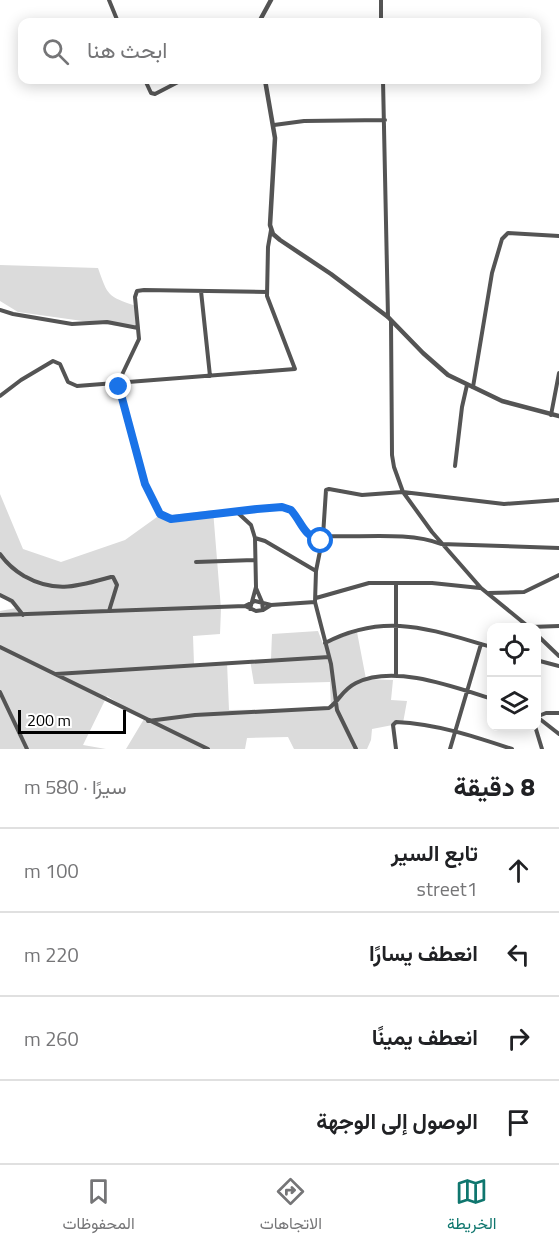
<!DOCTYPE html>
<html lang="ar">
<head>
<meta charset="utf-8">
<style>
  body { margin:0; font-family:"Titillium Web",Vazirmatn,sans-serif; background:#f6f6f6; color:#202124; direction:rtl }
  .controls { position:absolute; right:18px; bottom:18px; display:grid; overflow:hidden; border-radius:12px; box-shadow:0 3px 15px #0003 }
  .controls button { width:54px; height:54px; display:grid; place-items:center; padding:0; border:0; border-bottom:2px solid #e0e0e0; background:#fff; color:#202124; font:30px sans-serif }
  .scale { position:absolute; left:18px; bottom:15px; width:108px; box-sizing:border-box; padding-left:6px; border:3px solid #000; border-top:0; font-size:16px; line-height:21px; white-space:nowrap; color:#000; -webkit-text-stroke:4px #fff; paint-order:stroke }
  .stop { position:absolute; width:18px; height:18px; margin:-14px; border:4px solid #1a73e8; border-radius:50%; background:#fff }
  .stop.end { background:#1a73e8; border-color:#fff; box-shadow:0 2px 6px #0008 }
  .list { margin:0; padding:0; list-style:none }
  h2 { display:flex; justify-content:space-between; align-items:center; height:78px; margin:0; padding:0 24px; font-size:26px }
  h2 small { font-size:20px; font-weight:400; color:#757577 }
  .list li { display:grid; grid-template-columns:39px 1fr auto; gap:18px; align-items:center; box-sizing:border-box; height:84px; padding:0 24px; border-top:2px solid #e0e0e0 }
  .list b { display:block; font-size:22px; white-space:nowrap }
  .list p { margin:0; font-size:20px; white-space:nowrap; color:#757577 }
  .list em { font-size:20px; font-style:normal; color:#757577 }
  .icon { flex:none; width:33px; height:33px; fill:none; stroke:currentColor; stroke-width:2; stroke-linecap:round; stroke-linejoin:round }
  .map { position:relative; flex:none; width:559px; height:749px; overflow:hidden; direction:ltr }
  .search { position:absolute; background:#fff; box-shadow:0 3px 15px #0003; left:18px; right:18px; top:18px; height:66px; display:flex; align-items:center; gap:15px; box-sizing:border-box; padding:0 21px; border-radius:12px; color:#757577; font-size:22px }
  .sheet { height:414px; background:#fff }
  nav { display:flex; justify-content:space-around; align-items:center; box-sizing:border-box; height:84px; border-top:2px solid #e0e0e0; background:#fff; font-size:16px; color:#757577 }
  nav a { display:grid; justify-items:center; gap:3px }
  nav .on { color:#0f766e }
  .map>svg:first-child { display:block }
  .green { fill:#dbdbdb }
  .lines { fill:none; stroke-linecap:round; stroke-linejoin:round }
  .minor { stroke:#545454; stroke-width:4 }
  .tertiary { stroke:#545454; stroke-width:4.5 }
  .route { stroke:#1a73e8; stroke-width:8 }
</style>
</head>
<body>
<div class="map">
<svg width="559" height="749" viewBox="0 0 559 749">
  <rect width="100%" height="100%" fill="#fff"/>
  <!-- green -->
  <path class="green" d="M0,265L98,268C108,296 107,296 136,306L140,329L18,312L0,301Z
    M0,494L23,549L61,562L125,540L157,517L213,510L221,609L220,634L193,636L194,664L227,662L229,710L331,709L330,682L254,684L250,660L271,659L272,634L318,631L323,644L357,632L366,679L393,680L391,700L407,701L403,723L372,729L371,740L367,749H294L288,737L247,738L245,749H126L144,719L107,696L83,745L106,749H0V611L16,608L0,595Z"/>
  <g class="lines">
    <!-- minor -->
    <path class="minor" d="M109,0L118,22
      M381,0V22
      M145,80L151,93L155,94L182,80
      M383,80L388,317
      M274,125L304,121L385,120
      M201,291L210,376
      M267,292L144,290L137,291L135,297L139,339L119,381V387L145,484L160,514L171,519L282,507L291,510L307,534L321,541
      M0,310L13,314L72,324L107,322L138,328
      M391,321L392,455L394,467L403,492L432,532L481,588L530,628
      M473,387L492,273L502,239L508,233L559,236
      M0,396L21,380L53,361L60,364L68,382L77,386L295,369L267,296L268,247L271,230
      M551,415L559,373
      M455,466L462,407L467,385
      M238,513L251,525L255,538L256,587L250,609
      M323,536C359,538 409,531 441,544L559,548
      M255,538L265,541L316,571
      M0,554C7,564 14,570 24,576C56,594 78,586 111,577H113L117,585L109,611
      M196,562L254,560
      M396,583V676
      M256,588L262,602L263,610
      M489,593L524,592L559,575
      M0,595L12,601L23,615
      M316,598L369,583H432L480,588
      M245,606L255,601L271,605
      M0,615L245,606L256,611L263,610L271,605L315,602
      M530,627L559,626
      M536,634L559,656
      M325,643C386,611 431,630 492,647
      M0,647L208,749
      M536,660L559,666
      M56,674L329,657
      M0,692L27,749
      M536,716L559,734
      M536,717L546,713H559
      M148,721L195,715L329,708C340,700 342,690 356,683C394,664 454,687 492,699
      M535,726L542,749
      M356,749L337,710L331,664L315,602L316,571L323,536L326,490L329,489L362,495L403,492L504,504L559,500
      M396,749L393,725L396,722C437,724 473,736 512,749
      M450,749L481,644"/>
    <!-- tertiary -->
    <path class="tertiary" d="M259,22L271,0
      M265,80L275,138L270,225L273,234L280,240L331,274L388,317L423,353L448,375L502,401L559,416"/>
  </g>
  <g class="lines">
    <!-- route -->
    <path class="route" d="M119,387L145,484L160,514L171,519L257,509L282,507L291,510C303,524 302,534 321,541"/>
  </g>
</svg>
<div class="controls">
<button><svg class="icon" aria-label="locate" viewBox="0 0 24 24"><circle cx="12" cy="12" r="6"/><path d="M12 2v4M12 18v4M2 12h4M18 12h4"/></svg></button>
<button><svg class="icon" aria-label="layers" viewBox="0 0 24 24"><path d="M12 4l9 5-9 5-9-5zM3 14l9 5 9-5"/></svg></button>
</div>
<div class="scale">200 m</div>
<div class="stop" style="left:321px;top:541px"></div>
<div class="stop end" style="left:119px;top:387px"></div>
<div class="search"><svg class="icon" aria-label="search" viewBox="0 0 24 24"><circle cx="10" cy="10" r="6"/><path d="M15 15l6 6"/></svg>ابحث هنا</div>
</div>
<section class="sheet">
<h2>8 دقيقة<small>سيرًا · 580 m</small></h2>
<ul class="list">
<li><svg class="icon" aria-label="ahead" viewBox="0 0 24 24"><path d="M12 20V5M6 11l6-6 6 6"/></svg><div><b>تابع السير</b><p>street1</p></div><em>100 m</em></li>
<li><svg class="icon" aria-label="left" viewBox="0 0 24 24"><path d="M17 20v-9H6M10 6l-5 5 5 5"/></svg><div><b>انعطف يسارًا</b></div><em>220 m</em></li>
<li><svg class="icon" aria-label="right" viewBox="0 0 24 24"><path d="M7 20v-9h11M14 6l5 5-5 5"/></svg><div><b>انعطف يمينًا</b></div><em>260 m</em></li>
<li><svg class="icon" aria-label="arrive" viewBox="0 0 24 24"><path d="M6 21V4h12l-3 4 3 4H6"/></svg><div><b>الوصول إلى الوجهة</b></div></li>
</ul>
</section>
<nav>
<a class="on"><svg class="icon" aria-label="map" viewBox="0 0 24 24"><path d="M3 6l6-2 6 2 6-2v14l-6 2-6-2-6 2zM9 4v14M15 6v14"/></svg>الخريطة</a>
<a><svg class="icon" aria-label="directions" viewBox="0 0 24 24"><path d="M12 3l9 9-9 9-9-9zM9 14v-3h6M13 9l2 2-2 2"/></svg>الاتجاهات</a>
<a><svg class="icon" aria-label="saved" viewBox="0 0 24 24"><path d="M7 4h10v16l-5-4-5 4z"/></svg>المحفوظات</a>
</nav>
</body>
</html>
